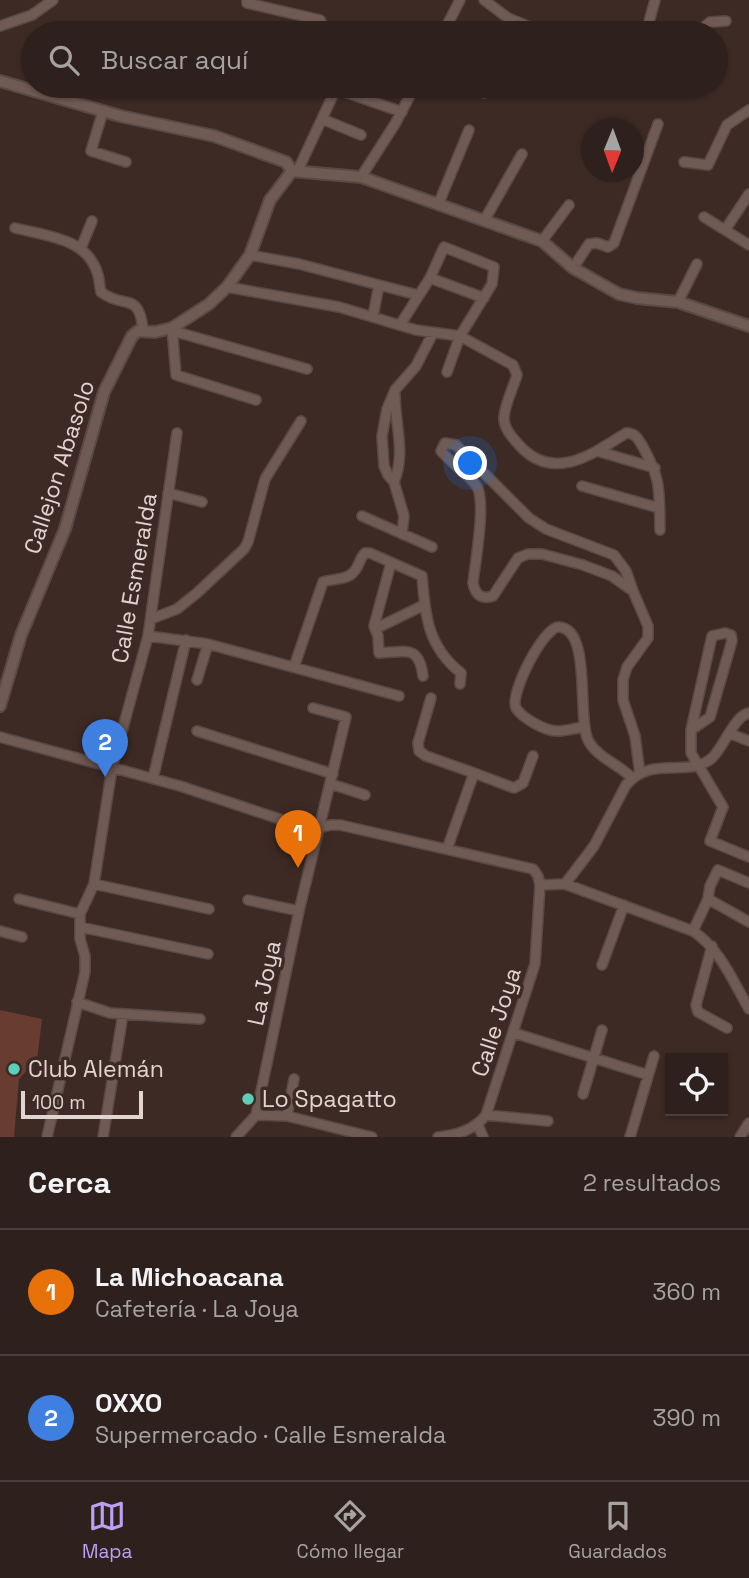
<!DOCTYPE html>
<html lang="es">
<head>
<meta charset="utf-8">
<style>
  body { margin:0; font-family:"Space Grotesk",sans-serif; background:#362825; color:#f1f3f6 }
  .controls { position:absolute; right:21px; bottom:21px; display:grid; overflow:hidden; border-radius:0px; box-shadow:0 2px 5px #0004 }
  .controls button { width:63px; height:63px; display:grid; place-items:center; padding:0; border:0; border-bottom:2px solid #493e3b; background:#2e201c; color:#f1f3f6; font:35px sans-serif }
  .compass { position:absolute; left:581px; top:119px; width:63px; height:63px; border-radius:50%; background:#2e201c; box-shadow:0 2px 5px #0004; rotate:181deg }
  .scale { position:absolute; left:21px; bottom:18px; width:122px; box-sizing:border-box; padding-left:7px; border:4px solid #e1d4d1; border-top:0; font-size:19px; line-height:24px; white-space:nowrap; color:#e1d4d1; -webkit-text-stroke:5px #3e2a25; paint-order:stroke }
  .you { position:absolute; left:471px; top:464px; width:24px; height:24px; margin:-18px; border:5px solid #fff; border-radius:50%; background:#1a73e8; box-shadow:0 0 0 10px #1a73e833 }
  .badge { display:grid; place-items:center; width:46px; height:46px; border-radius:50%; background:#bca0f2; color:#fff; font-size:23px; font-weight:700 }
  .pin { position:absolute; translate:-50% -58px; filter:drop-shadow(0 2px 4px #0008) }
  .pin::after { content:''; position:absolute; top:37px; width:24px; height:21px; background:inherit; clip-path:polygon(0 0,100% 0,50% 100%) }
  .list { margin:0; padding:0; list-style:none }
  h2 { display:flex; justify-content:space-between; align-items:center; height:91px; margin:0; padding:0 28px; font-size:30px }
  h2 small { font-size:23px; font-weight:400; color:#a7a3a3 }
  .list li { display:grid; grid-template-columns:46px 1fr auto; gap:21px; align-items:center; box-sizing:border-box; height:126px; padding:0 28px; border-top:2px solid #493e3b }
  .list b { display:block; font-size:26px; white-space:nowrap }
  .list p { margin:0; font-size:23px; white-space:nowrap; color:#a7a3a3 }
  .list em { font-size:23px; font-style:normal; color:#a7a3a3 }
  .icon { flex:none; width:38px; height:38px; fill:none; stroke:currentColor; stroke-width:2; stroke-linecap:round; stroke-linejoin:round }
  .map { position:relative; flex:none; width:749px; height:1137px; overflow:hidden }
  .search { position:absolute; background:#2e201c; box-shadow:0 2px 5px #0004; left:21px; right:21px; top:21px; height:77px; display:flex; align-items:center; gap:18px; box-sizing:border-box; padding:0 24px; border-radius:38px; color:#a7a3a3; font-size:26px }
  .sheet { height:343px; background:#2e201c }
  nav { display:flex; justify-content:space-around; align-items:center; box-sizing:border-box; height:98px; border-top:2px solid #493e3b; background:#2e201c; font-size:19px; color:#a7a3a3 }
  nav a { display:grid; justify-items:center; gap:4px }
  nav .on { color:#bca0f2 }
  .map>svg:first-child { display:block }
  .green { fill:#683c30 }
  .lines { fill:none; stroke-linecap:round; stroke-linejoin:round }
  .minor-casing { stroke:#594945; stroke-width:12 }
  .tertiary-casing { stroke:#594945; stroke-width:14 }
  .minor { stroke:#705a54; stroke-width:9 }
  .tertiary { stroke:#705a54; stroke-width:10 }
  .poi-dot { fill:#5eceb8; stroke:#3e2a25; stroke-width:2.5 }
  .labels { text-anchor:middle; dominant-baseline:central; stroke-width:7; stroke-linejoin:round; paint-order:stroke }
  .street-label { font-size:23px; fill:#e1d4d1; stroke:#3e2a25 }
  .poi-label { font-size:23px; fill:#e1d4d1; stroke:#3e2a25; text-anchor:start }
</style>
</head>
<body>
<div class="map">
<svg width="749" height="1137" viewBox="0 0 749 1137">
  <rect width="100%" height="100%" fill="#3e2a25"/>
  <!-- green -->
  <path class="green" d="M0,1010L42,1019L37,1060L19,1079L14,1137H0Z"/>
  <g class="lines">
    <defs>
      <path id="minor" d="M247,0V3L320,20L323,26L321,33
        M484,0L508,18L545,33
        M0,26L32,15L53,0
        M443,33L460,0
        M646,33L655,0
        M697,33L710,22L726,21
        M470,86L484,93
        M103,111L91,151L126,162
        M322,119L361,135
        M684,162L708,165L727,125L749,110
        M298,170L334,93L342,91L402,112
        M361,177L395,124L415,86
        M438,205L469,130
        M704,217L749,245
        M484,221L522,154
        M15,228C47,236 88,238 98,275C100,281 99,286 101,292C124,310 139,290 143,330
        M725,230L749,194
        M542,241L569,205
        M81,248L92,221
        M250,255L299,264L379,285L373,316
        M573,268L589,244L597,243L608,247L614,243L658,124
        M430,278L484,298
        M379,285L418,295
        M227,287L339,307L416,330L460,336L513,365L517,375C513,388 505,404 504,417C503,428 513,438 519,445C553,483 593,454 626,433C636,433 638,439 643,447C662,481 659,492 660,530
        M678,302L697,264
        M400,325L430,278L444,247L494,267L492,284L460,336L447,372
        M172,328L176,375L256,400
        M173,331L307,369
        M597,451L655,468
        M394,482C406,454 395,424 395,395
        M582,486L659,508
        M168,493L202,502
        M362,516L432,547
        M402,534L404,516L394,482L388,475L384,466L382,436L387,409L395,390L416,366L433,333
        M391,563L374,626L378,636L379,653C405,652 419,644 423,676
        M633,591L626,571L614,555L546,529L529,518L456,445L445,443L441,451C451,463 466,472 476,485C487,500 475,563 473,583C475,594 481,600 493,596L518,558L528,554H542L583,565L612,576L633,591L648,626V638L627,667L623,680V700L635,736L640,774
        M151,619L177,609L197,593L244,549L248,542L265,479L301,421
        M375,629L424,605
        M148,636L208,644L399,696
        M294,667L323,582C334,578 349,581 356,569C360,563 360,558 365,553H370L422,576C425,616 428,647 461,673L460,684
        M197,680L208,644
        M431,698L418,743L419,751L426,756L474,773
        M584,727C575,728 566,731 557,731C545,731 522,718 516,708C509,694 544,626 559,627C592,629 577,718 588,740C597,758 619,764 632,778
        M691,730L710,717L732,641L731,635L725,633L712,636L691,730V753L723,807L710,841L749,857
        M197,731L333,774
        M731,734L749,741
        M0,737L180,786L313,830L330,825H340L533,869L538,876L540,885L535,964L486,1115C474,1130 457,1135 438,1137
        M153,778L186,640
        M331,784L365,795
        M447,849L474,773L514,788L523,783L533,756
        M94,884L209,909
        M565,884L693,931C720,949 733,981 749,1009
        M540,885L565,884L594,846L626,785C653,754 687,779 712,758C724,747 734,716 749,713
        M19,899L80,914
        M708,899L749,922
        M248,900L299,911
        M80,927L208,954
        M0,931L22,937
        M693,931L708,899L710,886L718,870L749,883
        M712,946L696,1005L698,1012L727,1028
        M602,965L624,905
        M77,1002L110,1013L200,1019
        M514,1033L648,1075
        M583,1094L602,1030
        M256,1115L287,1116L372,1137
        M486,1115L548,1121
        M287,1116L294,1079
        M478,1125L483,1137
        M47,1137L85,972V956L80,939V914L94,884L112,768L148,636L177,433
        M103,1137L123,1014
        M236,1137L256,1115L299,911L346,717L313,708
        M630,1137L654,1056
        M740,1137L749,1123"/>
      <path id="tertiary" d="M0,81L120,116L214,136L286,162L292,171
        M292,171L361,177L542,241L573,268L619,294L637,298L678,302L749,326
        M0,706L21,635L65,529L104,392L132,336L138,331L155,332L172,328L209,304L227,287L250,255L270,200L292,171"/>
    </defs>
    <!-- minor casing -->
    <use href="#minor" class="minor-casing"/>
    <!-- tertiary casing -->
    <use href="#tertiary" class="tertiary-casing"/>
    <!-- minor -->
    <use href="#minor" class="minor"/>
    <!-- tertiary -->
    <use href="#tertiary" class="tertiary"/>
  </g>
  <!-- markers -->
  <g class="poi-dot">
    <circle cx="14" cy="1069" r="7"/>
    <circle cx="248" cy="1099" r="7"/>
  </g>
  <g class="labels">
    <!-- street labels -->
    <g class="street-label">
      <text transform="translate(59 467) rotate(-72)">Callejon Abasolo</text>
      <text transform="translate(134 578) rotate(-80)">Calle Esmeralda</text>
      <text transform="translate(264 983) rotate(-78)">La Joya</text>
      <text transform="translate(496 1022) rotate(-72)">Calle Joya</text>
    </g>
    <!-- poi labels -->
    <g class="poi-label">
      <text x="28" y="1069">Club Alemán</text>
      <text x="262" y="1099">Lo Spagatto</text>
    </g>
  </g>
</svg>
<div class="controls">
<button><svg class="icon" aria-label="locate" viewBox="0 0 24 24"><circle cx="12" cy="12" r="6"/><path d="M12 2v4M12 18v4M2 12h4M18 12h4"/></svg></button>
</div>
<svg class="compass" viewBox="-18 -18 36 36"><path d="M0-13l5 13h-10z" fill="#e53935"/><path d="M0 13l5-13h-10z" fill="#a7a3a3"/></svg>
<div class="scale">100 m</div>
<div class="you"></div>
<div class="pin badge" style="left:298px;top:868px;background:#e8710a">1</div>
<div class="pin badge" style="left:105px;top:777px;background:#3f7fe0">2</div>
<div class="search"><svg class="icon" aria-label="search" viewBox="0 0 24 24"><circle cx="10" cy="10" r="6"/><path d="M15 15l6 6"/></svg>Buscar aquí</div>
</div>
<section class="sheet">
<h2>Cerca<small>2 resultados</small></h2>
<ul class="list">
<li><span class="badge" style="background:#e8710a">1</span><div><b>La Michoacana</b><p>Cafetería · La Joya</p></div><em>360 m</em></li>
<li><span class="badge" style="background:#3f7fe0">2</span><div><b>OXXO</b><p>Supermercado · Calle Esmeralda</p></div><em>390 m</em></li>
</ul>
</section>
<nav>
<a class="on"><svg class="icon" aria-label="map" viewBox="0 0 24 24"><path d="M3 6l6-2 6 2 6-2v14l-6 2-6-2-6 2zM9 4v14M15 6v14"/></svg>Mapa</a>
<a><svg class="icon" aria-label="directions" viewBox="0 0 24 24"><path d="M12 3l9 9-9 9-9-9zM9 14v-3h6M13 9l2 2-2 2"/></svg>Cómo llegar</a>
<a><svg class="icon" aria-label="saved" viewBox="0 0 24 24"><path d="M7 4h10v16l-5-4-5 4z"/></svg>Guardados</a>
</nav>
</body>
</html>
